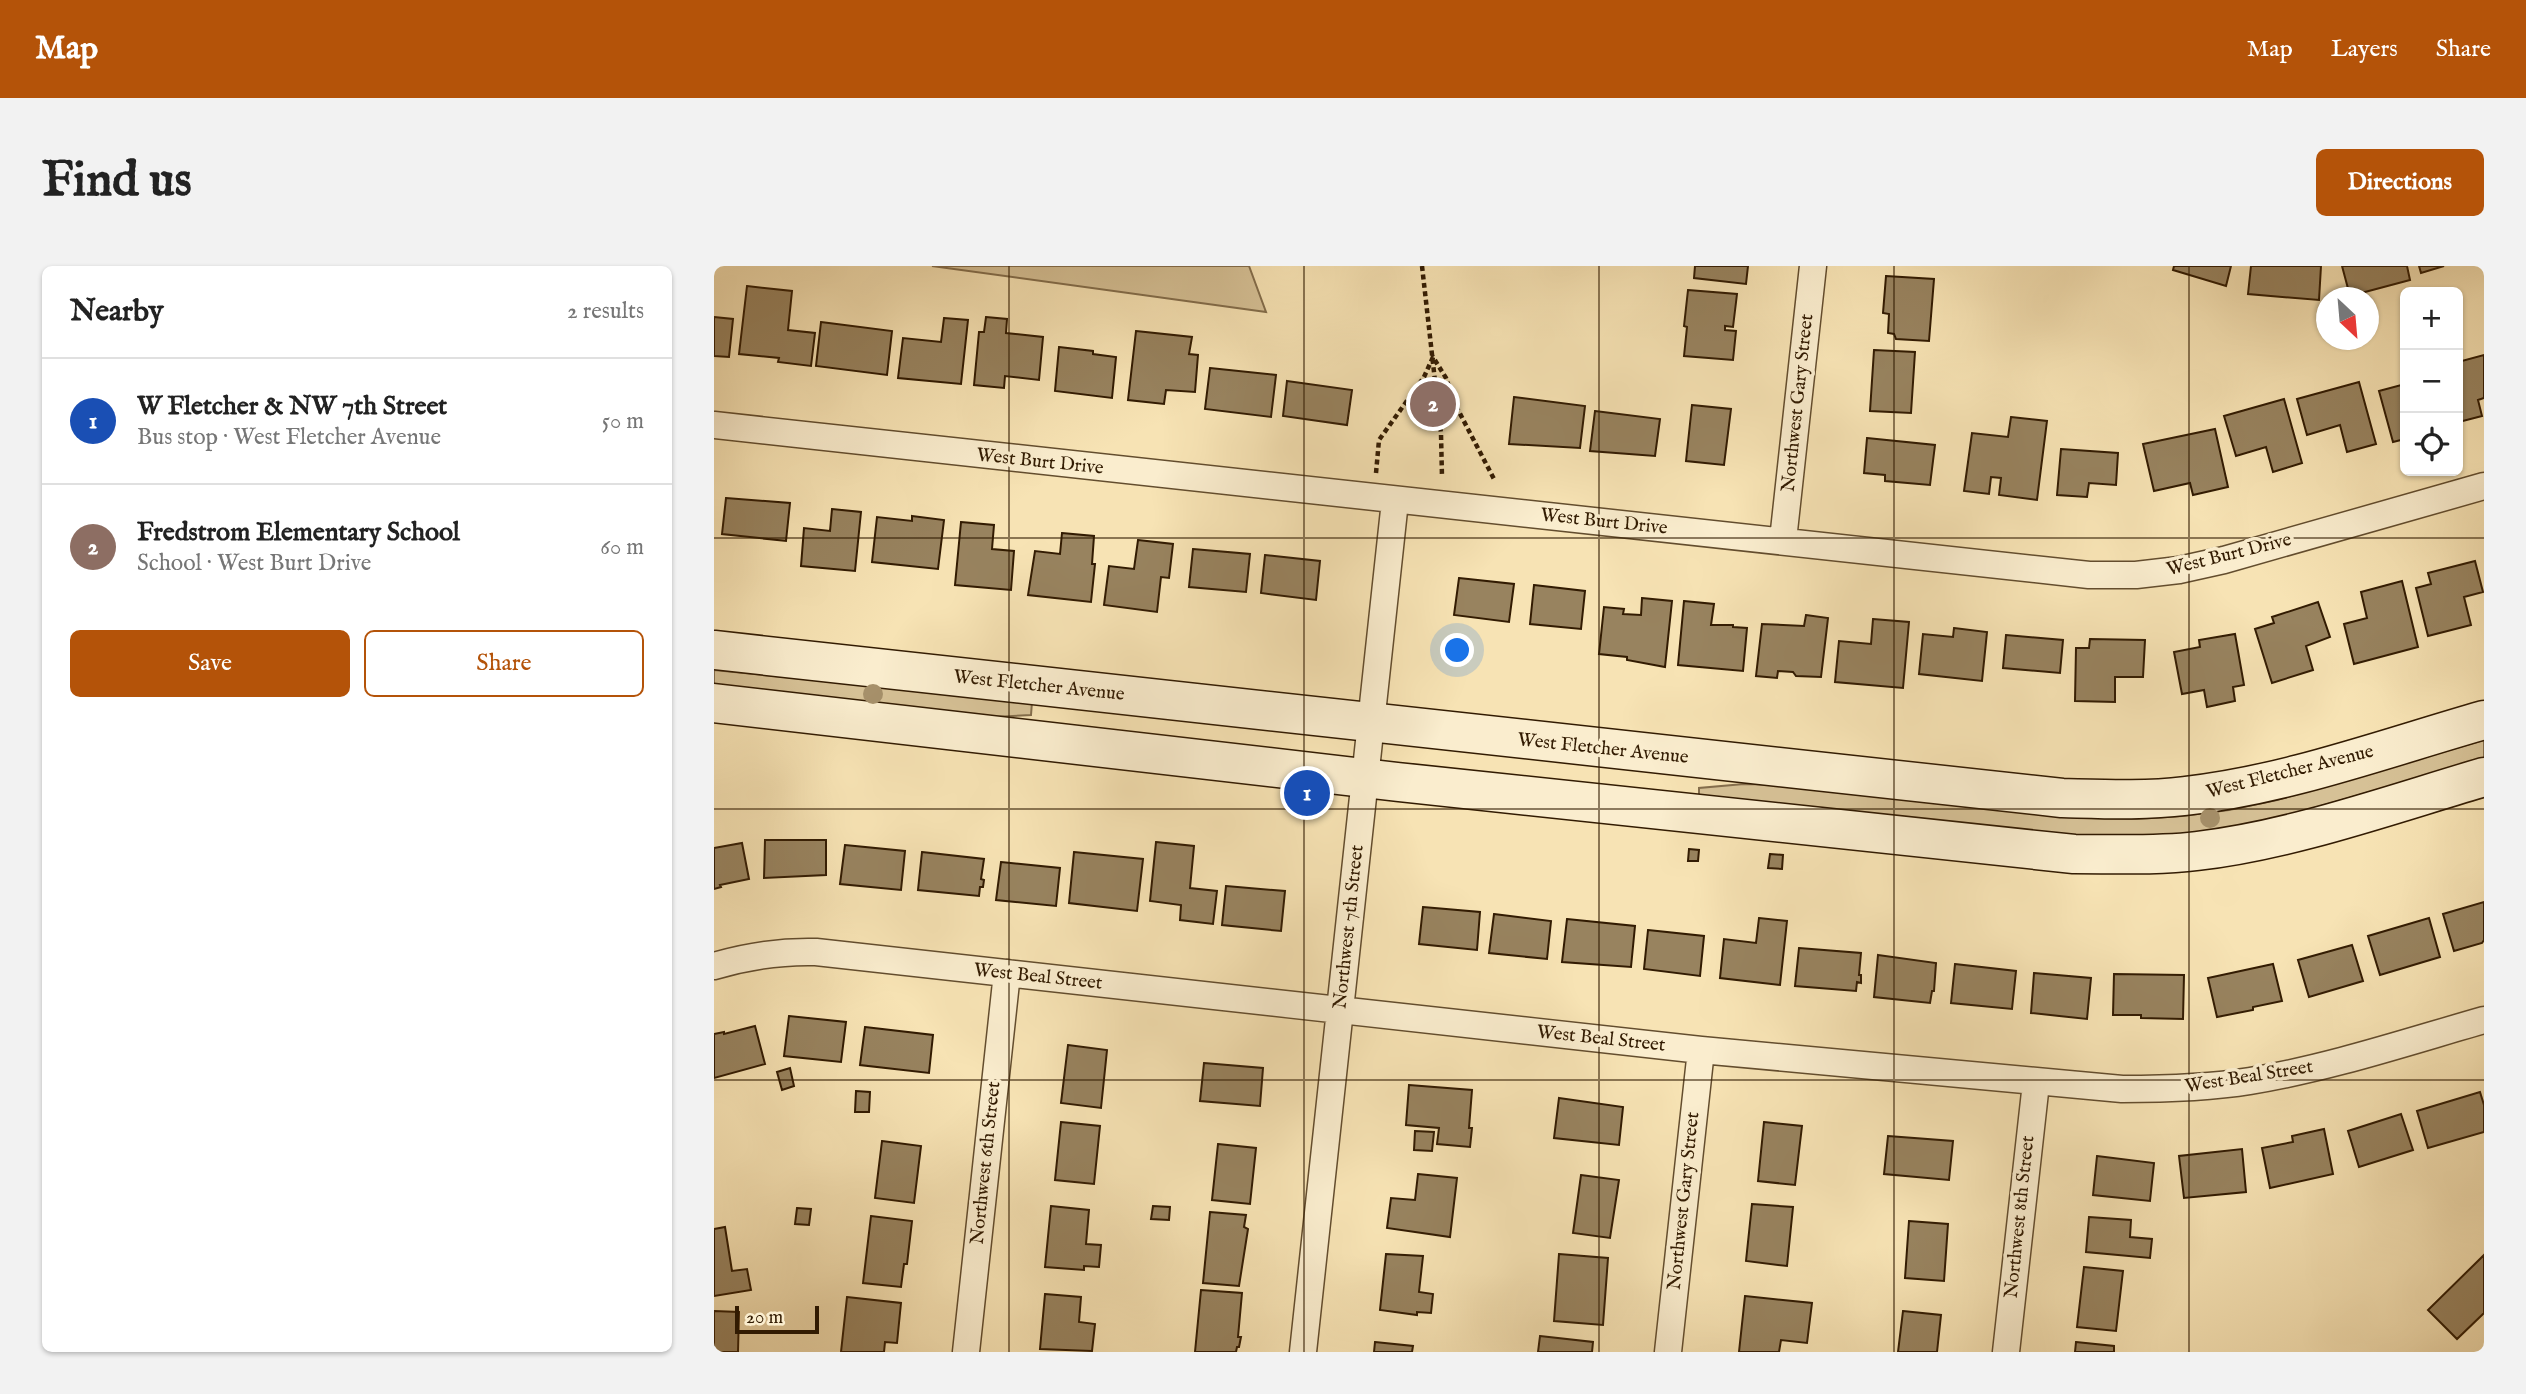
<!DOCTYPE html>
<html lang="en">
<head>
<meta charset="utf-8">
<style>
  body { margin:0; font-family:"IM FELL English",serif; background:#f2f2f2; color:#222 }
  .controls { position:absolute; right:21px; top:21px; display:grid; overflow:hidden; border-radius:10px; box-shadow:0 2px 5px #0004 }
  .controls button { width:63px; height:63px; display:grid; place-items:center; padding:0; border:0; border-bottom:2px solid #e0e0e0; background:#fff; color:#222; font:35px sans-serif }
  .compass { position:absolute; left:1602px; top:21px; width:63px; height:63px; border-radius:50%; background:#fff; box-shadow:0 2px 5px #0004; rotate:154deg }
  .scale { position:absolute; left:21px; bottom:18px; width:84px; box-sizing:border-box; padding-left:7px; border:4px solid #321b02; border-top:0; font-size:19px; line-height:24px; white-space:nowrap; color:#321b02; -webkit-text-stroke:5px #faedce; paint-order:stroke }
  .you { position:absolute; left:744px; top:385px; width:24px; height:24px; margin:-18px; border:5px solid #fff; border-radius:50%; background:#1a73e8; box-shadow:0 0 0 10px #1a73e833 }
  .badge { display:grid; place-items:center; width:46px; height:46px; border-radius:50%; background:#b45309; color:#fff; font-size:23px; font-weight:700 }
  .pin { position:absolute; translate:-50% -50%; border:4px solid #fff; box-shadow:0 2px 7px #0006 }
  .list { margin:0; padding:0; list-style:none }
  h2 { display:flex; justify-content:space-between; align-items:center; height:91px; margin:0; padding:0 28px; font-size:30px }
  h2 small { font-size:23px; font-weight:400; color:#767676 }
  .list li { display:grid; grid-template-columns:46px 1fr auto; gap:21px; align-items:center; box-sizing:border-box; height:126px; padding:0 28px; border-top:2px solid #e0e0e0 }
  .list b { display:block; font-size:26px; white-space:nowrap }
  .list p { margin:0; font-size:23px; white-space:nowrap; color:#767676 }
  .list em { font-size:23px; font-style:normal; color:#767676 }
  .actions { display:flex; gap:14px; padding:21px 28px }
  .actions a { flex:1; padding:16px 0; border:2px solid #b45309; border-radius:10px; text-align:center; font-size:24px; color:#b45309 }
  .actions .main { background:#b45309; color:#fff }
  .icon { flex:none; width:38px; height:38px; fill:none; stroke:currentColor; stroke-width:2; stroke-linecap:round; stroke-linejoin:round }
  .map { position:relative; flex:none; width:1770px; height:1086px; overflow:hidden; border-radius:10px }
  header { display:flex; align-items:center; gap:42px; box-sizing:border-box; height:98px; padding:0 35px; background:#b45309; color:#fff }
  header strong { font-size:33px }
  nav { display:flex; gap:38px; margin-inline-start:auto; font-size:24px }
  .intro { display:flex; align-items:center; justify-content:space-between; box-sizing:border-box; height:168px; padding:0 42px }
  h1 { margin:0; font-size:49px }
  .button { padding:18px 32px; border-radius:10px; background:#b45309; color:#fff; font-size:24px; font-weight:700 }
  main { display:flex; gap:42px; padding:0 42px }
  aside { flex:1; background:#fff; border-radius:10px; box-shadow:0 2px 5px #0004 }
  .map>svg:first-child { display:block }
  .green { fill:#d6c196; stroke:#846e4c; stroke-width:2 }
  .building { fill:#98835f; stroke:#321b02; stroke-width:2 }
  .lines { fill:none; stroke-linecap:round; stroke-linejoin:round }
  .minor-casing { stroke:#634d2e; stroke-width:29 }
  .secondary-casing { stroke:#321b02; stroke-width:41 }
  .path { stroke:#321b02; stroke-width:4.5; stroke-dasharray:5 3.5; stroke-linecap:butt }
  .minor { stroke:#faedce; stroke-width:26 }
  .secondary { stroke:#faedce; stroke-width:38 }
  .tree { fill:#a6906a }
  .grid { fill:none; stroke:#321b02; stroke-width:2; stroke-opacity:0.55 }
  .labels { text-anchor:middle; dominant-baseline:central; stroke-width:7; stroke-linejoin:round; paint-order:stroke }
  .street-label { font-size:19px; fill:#321b02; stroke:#faedce }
</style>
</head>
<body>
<header>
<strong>Map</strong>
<nav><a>Map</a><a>Layers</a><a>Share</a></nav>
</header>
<div class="intro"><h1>Find us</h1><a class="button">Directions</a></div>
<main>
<aside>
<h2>Nearby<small>2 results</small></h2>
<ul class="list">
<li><span class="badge" style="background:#1a4fb4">1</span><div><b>W Fletcher &amp; NW 7th Street</b><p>Bus stop · West Fletcher Avenue</p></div><em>50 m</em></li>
<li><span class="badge" style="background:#8d6e63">2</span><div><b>Fredstrom Elementary School</b><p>School · West Burt Drive</p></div><em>60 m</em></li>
</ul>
<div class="actions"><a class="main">Save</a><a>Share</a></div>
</aside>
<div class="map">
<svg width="1770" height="1086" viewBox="0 0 1770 1086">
  <rect width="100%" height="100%" fill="#f7e3b4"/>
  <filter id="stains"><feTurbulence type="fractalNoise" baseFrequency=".00286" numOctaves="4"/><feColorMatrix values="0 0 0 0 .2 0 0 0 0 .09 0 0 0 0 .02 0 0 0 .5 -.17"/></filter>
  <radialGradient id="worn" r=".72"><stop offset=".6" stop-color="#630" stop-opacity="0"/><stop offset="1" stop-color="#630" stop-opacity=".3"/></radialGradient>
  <!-- green -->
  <path class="green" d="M218,0H535L552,46Z
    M0,404L318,436L317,449L278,451L0,423Z
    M1770,474V493L1572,550L1498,566L1430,572L1368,571L985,531V522L1030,518L1075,519L1370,552L1422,553L1468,550L1515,544L1563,534Z"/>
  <!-- building -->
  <path class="building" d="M981,0H1034L1032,18L980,12Z
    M1460,0H1517L1512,20L1459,4Z
    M1537,0H1607L1605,34L1534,28Z
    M1628,0H1693L1696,14L1636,30Z
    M1705,0H1730L1707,7Z
    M1172,10L1220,13L1215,75L1182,73L1180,68L1174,67L1175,48L1169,47Z
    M33,20L78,25L74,64L101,67L97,100L64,96L65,92L25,88Z
    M974,24L1023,28L1019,61L1011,60V64L1022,65L1019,94L970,90L973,61L970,60Z
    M0,51L19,53L15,91L0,90Z
    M272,51L293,53L292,67L329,71L325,114L291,110L290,122L260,119L265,66H270Z
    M230,52L254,54L247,118L184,112L189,72L227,76Z
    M107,56L178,65L173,109L102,100Z
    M422,65L478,71L475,88L484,89L481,126L452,124L450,138L414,134Z
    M345,81L379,85V88L402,91L398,132L341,125Z
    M1160,84L1201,86L1197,147L1156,145Z
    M1770,89V132L1764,134L1768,150L1745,156L1744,96Z
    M496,102L562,109L557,151L491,143Z
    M573,115L638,124L633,159L569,150Z
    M1645,116L1662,178L1633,186L1626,159L1593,169L1583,133Z
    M1691,118V173L1679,176L1665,125Z
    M800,131L871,140L866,182L795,178Z
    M1570,133L1588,197L1559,206L1552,181L1522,190L1510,150Z
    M978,139L1017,143L1010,199L972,195Z
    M881,145L946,153L941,190L876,185Z
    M1297,151L1333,155L1323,234L1285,229L1287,212L1277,211L1275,228L1250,225L1258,167L1294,171Z
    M1501,163L1514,221L1479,229L1476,217L1440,225L1429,178Z
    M1153,172L1221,179L1216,219L1171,215V209L1150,207Z
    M1347,183L1404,187L1402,219L1375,217L1373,231L1343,229Z
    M12,232L76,237L72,275L8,268Z
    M118,243L147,246L141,305L87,300L90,262L116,265Z
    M198,250L230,254L224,303L158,296L163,251L198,255Z
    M247,256L280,259L278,283L300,285L297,324L241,319Z
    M348,267L380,270L378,298H381L377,336L314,329L321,285L346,288Z
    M424,274L459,278L455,312L447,311L443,346L390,339L395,300L420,303Z
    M479,283L536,288L532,326L475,321Z
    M551,289L606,295L602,334L547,327Z
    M1761,295L1769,326L1750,331L1757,359L1714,370L1702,322L1717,318L1714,307Z
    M745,312L800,318L795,356L740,349Z
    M1688,315L1704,381L1640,398L1630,358L1653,352L1647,326Z
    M820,319L871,325L867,363L816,358Z
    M928,332L958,335L951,401L913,394V391L885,388L890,341L910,343L909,348L927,349Z
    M970,335L1000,338L997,359H1019V361L1033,362L1029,405L964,399Z
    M1604,336L1616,371L1592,380L1599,404L1558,417L1541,363L1560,357L1558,351Z
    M1092,349L1114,352L1107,411L1082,410L1079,406L1064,405L1063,412L1042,410L1048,358L1090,360Z
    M1159,353L1195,356L1189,422L1121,416L1125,375L1157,378Z
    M1240,362L1273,366L1268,415L1205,408L1209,368L1239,371Z
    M1521,368L1530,419L1519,421L1521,435L1493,441L1490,424L1468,428L1460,386L1486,381L1485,374Z
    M1292,369L1349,374L1346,407L1289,402Z
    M1376,373L1431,374L1429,411H1401V436L1361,435L1362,382H1375Z
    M51,574H112V609L50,612Z
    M442,576L480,580L476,622L503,625L499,658L466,654L467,639L436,635Z
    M28,577L35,613L6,619L7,621L0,623V582Z
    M131,579L191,585L187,624L126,618Z
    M975,583L985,584L984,595H974Z
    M208,586L270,593L267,613L270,614L269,621H266L265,630L204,624Z
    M360,586L429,593L423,645L355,637Z
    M1056,588L1069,589L1068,603L1054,602Z
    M287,596L346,602L342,640L282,634Z
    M512,620L571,625L567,665L508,659Z
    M1770,636V674L1768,677L1740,685L1729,648Z
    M709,641L766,646L763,684L705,678Z
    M780,648L837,655L833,693L775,687Z
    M1045,652L1073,655L1066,719L1006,712L1010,673L1042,677Z
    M1715,652L1726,691L1666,709L1654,670Z
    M853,653L921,660L917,701L848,696Z
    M934,664L990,670L986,710L930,703Z
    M1638,679L1649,715L1595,731L1584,694Z
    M1085,682L1147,687L1145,709H1147V717L1143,716L1142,725L1081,720Z
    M1164,689L1222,697L1220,725H1218L1216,737L1160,731Z
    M1241,698L1302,705L1298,743L1237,737Z
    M1559,698L1568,735L1539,741V744L1503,751L1494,712Z
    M1320,707L1377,712L1373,753L1317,747Z
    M1400,708L1470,709L1469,753L1427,752V749H1399Z
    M75,750L132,756L127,796L70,790Z
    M41,760L51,798L0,812V768L10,766V768Z
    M151,761L219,769L215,807L146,799Z
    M354,779L393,784L387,842L347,837Z
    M490,797L549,802L546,840L486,835Z
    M76,802L80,820L68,824L63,806Z
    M695,819L758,824L755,862H758L756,881L723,878L725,862L692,859Z
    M142,825L156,826L155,846H141Z
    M1766,826L1770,839V866L1714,882L1703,845Z
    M845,832L909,841L905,879L840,872Z
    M1687,848L1699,884L1645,901L1634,865Z
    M347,856L386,860L380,918L341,914Z
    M1050,856L1088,860L1081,919L1044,915Z
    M1610,863L1619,908L1556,922L1548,882L1579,876L1578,870Z
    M701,865L720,866L718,885L700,884Z
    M1174,870L1239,875L1235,914L1170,908Z
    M168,875L207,880L200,937L161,932Z
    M504,878L542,882L536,938L498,934Z
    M1528,883L1532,926L1470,932L1465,890Z
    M1383,890L1440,897L1436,935L1379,929Z
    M704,908L743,912L736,971L673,962L677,932L701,934Z
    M867,909L905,914L896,972L859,967Z
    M1038,938L1079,941L1073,1000L1032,995Z
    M337,940L375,944L372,978L387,979L385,1001L370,1000V1004L331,1001Z
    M439,940L456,941L455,954L437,953Z
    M83,942L97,943L95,959L81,958Z
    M496,946L532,949L530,961L534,963L525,1020L489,1017Z
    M157,950L198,955L193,998H190L187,1021L149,1017Z
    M1375,951L1417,954L1416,971L1438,973L1436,992L1372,986Z
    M1195,955L1234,958L1230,1015L1191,1012Z
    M11,961L18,1005L33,1003L37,1024L0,1030V963Z
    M672,988L709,990L705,1026L719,1028L717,1047L703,1046V1049L666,1044Z
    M845,988L894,992L889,1059L840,1055Z
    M1770,989V1047L1743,1073L1714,1044Z
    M1370,1001L1409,1005L1402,1065L1363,1061Z
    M487,1024L528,1027L524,1071H527L525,1081H523L522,1086H481Z
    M331,1028L367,1031L365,1056L381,1058L378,1085L326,1083Z
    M1031,1030L1098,1037L1093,1077L1067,1074L1065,1086H1025Z
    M133,1031L187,1037L183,1077L171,1076L170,1086H127Z
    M0,1045L25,1046L24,1086H0Z
    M1189,1045L1227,1049L1223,1086H1184Z
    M826,1070L879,1076L878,1086H824Z
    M661,1076L699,1080L698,1086H660Z
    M1362,1076L1400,1080V1086H1361Z"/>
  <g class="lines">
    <defs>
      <path id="minor" d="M0,159L1375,309H1422L1465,304L1510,294L1770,220
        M1069,274L1099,0
        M0,700C34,690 66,685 102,686L987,784L1408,823C1451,823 1493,822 1536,815C1615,802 1693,776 1770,754
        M252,1086L293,707
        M589,1086L681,235
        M954,1086L987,784
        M1292,1086L1322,817"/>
      <path id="secondary" d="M0,384L1348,532C1389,533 1430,535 1471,530C1572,519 1672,482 1770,454
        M0,437L684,516L1360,588C1401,588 1442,590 1483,585C1578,574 1678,538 1770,511"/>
    </defs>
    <!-- minor casing -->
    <use href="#minor" class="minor-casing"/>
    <!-- secondary casing -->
    <use href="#secondary" class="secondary-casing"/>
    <!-- path -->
    <path class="path" d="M708,0L727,168L728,211
      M662,207L665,174L710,111L719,91L732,112L742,140L780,213"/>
    <!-- minor -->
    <use href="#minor" class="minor"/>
    <!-- secondary -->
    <use href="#secondary" class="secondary"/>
  </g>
  <!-- trees -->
  <g class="tree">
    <circle cx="159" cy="428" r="10"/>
    <circle cx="1496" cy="552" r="10"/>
  </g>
  <!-- grid -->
  <path class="grid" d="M295,0V1086M590,0V1086M885,0V1086M1180,0V1086M1475,0V1086M0,272H1770M0,543H1770M0,814H1770"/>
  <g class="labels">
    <!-- street labels -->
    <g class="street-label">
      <text transform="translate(1084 137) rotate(-84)">Northwest Gary Street</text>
      <text transform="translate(326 196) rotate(6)">West Burt Drive</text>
      <text transform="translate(890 256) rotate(6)">West Burt Drive</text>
      <text transform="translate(1515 289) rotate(-14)">West Burt Drive</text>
      <text transform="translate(325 420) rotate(6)">West Fletcher Avenue</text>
      <text transform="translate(889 483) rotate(6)">West Fletcher Avenue</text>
      <text transform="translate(1576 506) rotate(-14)">West Fletcher Avenue</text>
      <text transform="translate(635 661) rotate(-84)">Northwest 7th Street</text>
      <text transform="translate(324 711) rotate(6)">West Beal Street</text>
      <text transform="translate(887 773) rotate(6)">West Beal Street</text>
      <text transform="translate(1535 811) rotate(-9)">West Beal Street</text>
      <text transform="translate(272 897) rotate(-84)">Northwest 6th Street</text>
      <text transform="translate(970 935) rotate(-84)">Northwest Gary Street</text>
      <text transform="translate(1306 951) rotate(-84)">Northwest 8th Street</text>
    </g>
  </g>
  <rect width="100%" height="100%" filter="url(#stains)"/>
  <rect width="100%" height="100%" fill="url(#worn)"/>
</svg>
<div class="controls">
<button>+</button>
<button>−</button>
<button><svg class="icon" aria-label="locate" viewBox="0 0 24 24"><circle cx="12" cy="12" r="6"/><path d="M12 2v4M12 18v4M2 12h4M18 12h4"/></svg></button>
</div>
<svg class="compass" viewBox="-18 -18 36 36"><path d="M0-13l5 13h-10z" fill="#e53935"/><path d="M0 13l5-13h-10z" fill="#767676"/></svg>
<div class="scale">20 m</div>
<div class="you"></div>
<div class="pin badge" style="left:593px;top:527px;background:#1a4fb4">1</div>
<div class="pin badge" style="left:719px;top:138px;background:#8d6e63">2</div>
</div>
</main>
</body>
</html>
